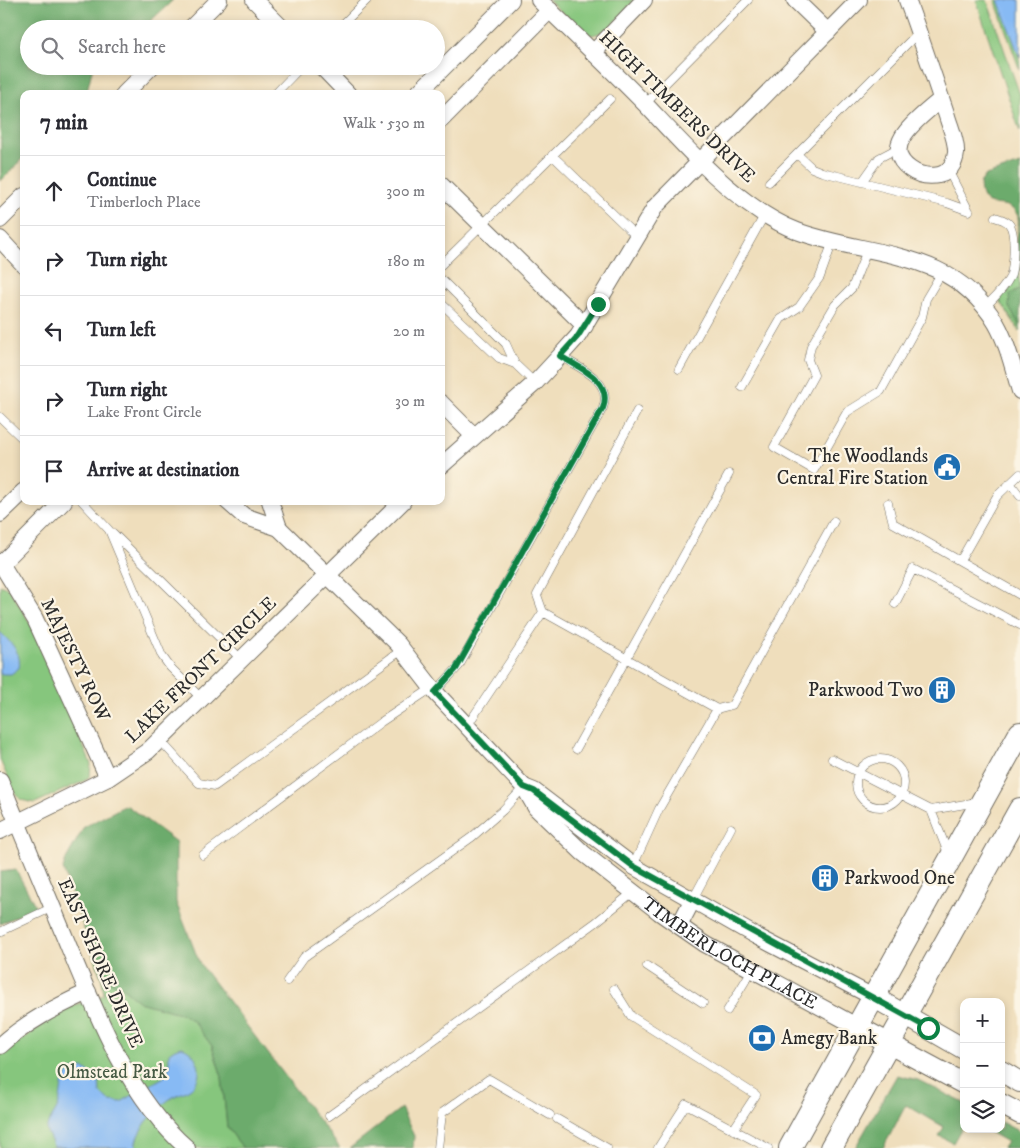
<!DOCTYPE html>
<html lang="en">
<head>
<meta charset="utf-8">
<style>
  body { margin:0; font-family:"IM FELL DW Pica",serif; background:#f7f7f7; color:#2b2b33 }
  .controls { position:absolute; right:15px; bottom:15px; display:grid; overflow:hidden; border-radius:10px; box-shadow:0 2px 8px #0003 }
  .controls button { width:45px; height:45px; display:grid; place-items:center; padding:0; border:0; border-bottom:1px solid #e1e1e2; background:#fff; color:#2b2b33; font:25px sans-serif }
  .stop { position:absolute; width:15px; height:15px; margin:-11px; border:4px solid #0b8043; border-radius:50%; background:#fff }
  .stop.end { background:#0b8043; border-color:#fff; box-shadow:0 1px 5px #0008 }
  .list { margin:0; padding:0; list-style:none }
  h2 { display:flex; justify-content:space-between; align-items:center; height:65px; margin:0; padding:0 20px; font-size:21px }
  h2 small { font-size:16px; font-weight:400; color:#7c7c81 }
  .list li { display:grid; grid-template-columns:32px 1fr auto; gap:15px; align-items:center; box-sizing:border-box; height:70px; padding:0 20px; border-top:1px solid #e1e1e2 }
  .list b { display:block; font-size:19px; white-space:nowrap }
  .list p { margin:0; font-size:16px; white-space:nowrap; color:#7c7c81 }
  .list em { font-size:16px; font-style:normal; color:#7c7c81 }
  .icon { flex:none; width:28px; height:28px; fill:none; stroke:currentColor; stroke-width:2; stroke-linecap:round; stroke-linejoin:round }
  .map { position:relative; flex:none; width:1020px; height:1148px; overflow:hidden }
  .search { position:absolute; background:#fff; box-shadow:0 2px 8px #0003; left:20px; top:20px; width:425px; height:55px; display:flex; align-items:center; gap:12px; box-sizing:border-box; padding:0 18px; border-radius:28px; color:#7c7c81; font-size:19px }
  .panel { position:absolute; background:#fff; box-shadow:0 2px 8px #0003; left:20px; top:90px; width:425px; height:415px; border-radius:10px }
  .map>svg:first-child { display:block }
  .green { fill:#86c67d; stroke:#587854 }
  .forest { fill:#6cab6c; stroke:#4c6b4c }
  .water { fill:#87baf4; stroke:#597290 }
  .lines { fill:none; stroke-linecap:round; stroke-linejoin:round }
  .service-casing { stroke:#706a5e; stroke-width:9 }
  .minor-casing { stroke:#706a5e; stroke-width:18 }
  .tertiary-casing { stroke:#706a5e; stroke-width:22 }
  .secondary-casing { stroke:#706a5e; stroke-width:24 }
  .service { stroke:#fff; stroke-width:8 }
  .minor { stroke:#fff; stroke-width:16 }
  .tertiary { stroke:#fff; stroke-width:20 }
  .secondary { stroke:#fff; stroke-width:22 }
  .route { stroke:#0b8043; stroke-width:6 }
  .labels { text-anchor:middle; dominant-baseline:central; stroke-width:4.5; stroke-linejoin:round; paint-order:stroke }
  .street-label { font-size:19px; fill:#2b2b2b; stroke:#fcf5e5 }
  .poi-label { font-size:19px; fill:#2b2b2b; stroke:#fcf5e5; text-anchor:end }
  .park-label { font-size:19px; fill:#465a44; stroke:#fcf5e5 }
</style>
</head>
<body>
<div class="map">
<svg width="1020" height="1148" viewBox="0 0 1020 1148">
  <rect width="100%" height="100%" fill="#fcf5e5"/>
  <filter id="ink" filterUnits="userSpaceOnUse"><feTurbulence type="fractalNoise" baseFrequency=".02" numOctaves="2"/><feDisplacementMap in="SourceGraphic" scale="10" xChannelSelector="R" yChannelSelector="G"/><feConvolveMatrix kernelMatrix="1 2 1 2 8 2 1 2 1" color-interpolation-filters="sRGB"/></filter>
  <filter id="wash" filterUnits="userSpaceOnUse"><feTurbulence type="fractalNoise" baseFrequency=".0096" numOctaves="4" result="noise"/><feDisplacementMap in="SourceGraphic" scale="20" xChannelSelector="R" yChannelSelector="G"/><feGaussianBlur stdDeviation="1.12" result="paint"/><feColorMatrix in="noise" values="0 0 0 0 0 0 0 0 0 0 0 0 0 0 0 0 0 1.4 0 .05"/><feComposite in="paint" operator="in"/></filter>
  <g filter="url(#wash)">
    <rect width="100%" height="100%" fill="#efdebc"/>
    <!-- green -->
    <path class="green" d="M548,0H635C622,13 607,37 587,35Z
      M976,0H987L1020,95V132Z
      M995,0H998C1007,22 1020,46 1020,71Z
      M1017,261L1020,289L1016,290L1009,307L1020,327V332L999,299L1014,281Z
      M0,585L9,589L30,623L91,764L90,775L86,780L35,803L21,800L13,790L0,760Z
      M102,980L120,985L139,1002L183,1014L194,1022L212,1046L222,1077L227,1127L243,1148H0V1055L66,1008L104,995Z"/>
    <!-- forest -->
    <path class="forest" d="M2,0H173L142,29H29V66H93L87,91L84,94H24V157L1,181L0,1Z
      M1020,164V271C1012,254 1020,233 1018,216C1007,193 981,219 980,183L986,175Z
      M1020,289V327L1009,307L1010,294Z
      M126,805L176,842V902L200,964L340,1148H243L227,1127L222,1077L212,1046L194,1022L183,1014L139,1002L120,985L102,980L63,869L66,859L84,827Z
      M16,870L36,907L0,924V872Z
      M897,1075L918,1080L964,1103V1124L953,1143L939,1136L944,1127L906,1105L883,1148H855Z
      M401,1108L414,1136L413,1148H350Z
      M1001,1122L1020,1132V1148H1003L1007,1142L984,1129H1001Z"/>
    <!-- water -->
    <path class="water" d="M998,0H1020V58Z
      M0,632C10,642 22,652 19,668L11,674H0Z
      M182,1047C198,1052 206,1076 191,1088C185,1093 177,1094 170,1099C158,1107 133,1133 136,1148L54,1147L46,1130C48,1120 55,1115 58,1106C64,1089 57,1084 72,1070L83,1068L99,1080L100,1093L110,1101L121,1102L164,1077L169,1068V1053L175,1049Z"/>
  </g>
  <g filter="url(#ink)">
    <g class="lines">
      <defs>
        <path id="service" d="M338,29L367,0
          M275,94L302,66
          M645,104L748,0
          M797,154L812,168L822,172L947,203L969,211
          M552,155L636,236
          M948,170L969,211
          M769,182L919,32
          M862,182L879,158L898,148
          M868,248L852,288L835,305L811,346L808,360L814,375L774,447L814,470L847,412L881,391L922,317L926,299L942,272
          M441,265L610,99
          M441,279L506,344L515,364
          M441,303L499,358L515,364L535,383
          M985,307C994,298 1004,289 1010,277C1014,267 1016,232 1009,224C1006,220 1000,219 995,217
          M679,369L765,214
          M742,387L781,319L799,307L820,277L833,241
          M0,417L24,440
          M1010,483L1020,496
          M82,501L109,530L162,656L170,667L202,699
          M888,503L893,523L1020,595
          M113,533L242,660
          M960,561L997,496L1020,474
          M895,604L913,569L1020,625
          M543,612L717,709
          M435,692L459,666L603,408C613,380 579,368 560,356
          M467,726L543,612L537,595L637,411
          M160,740L199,783L215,786L403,649
          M576,749L729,474
          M856 783a24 24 0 1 1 48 0a24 24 0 1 1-48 0Z
          M832,759L931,810L977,802
          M931,810L948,853
          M203,855L381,722L432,688
          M633,866L659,809L717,709L732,705L834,521
          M693,899L731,828
          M0,932L53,907
          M647,966L703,1003
          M287,981L304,957L472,837L503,810L524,787
          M614,989L631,1016L756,1095L733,1130
          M727,1011L752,970
          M329,1116L595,923L633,892
          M557,1119L607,1148
          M438,1148L442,1113L489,1079L550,1115
          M658,1148L686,1104L768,1148"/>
        <g id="minor">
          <path d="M254,0L283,29"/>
          <path d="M539,0C575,35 612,70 647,106C679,140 710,175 748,203C763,214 779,224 797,231C870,258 950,247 996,323C1008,344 1013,368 1020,391"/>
          <path d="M795,0L828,32"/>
          <path d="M907,0C921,38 934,77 947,116C950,127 957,141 956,153C955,163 949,173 939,175C928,177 918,175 910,169C877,145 924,115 941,99"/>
          <path d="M190,29L219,0"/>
          <path d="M593,53L644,0"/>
          <path d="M321,66L348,94"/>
          <path d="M124,94L152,66"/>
          <path d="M417,94L511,0"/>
          <path d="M441,120L550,10"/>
          <path d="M441,185L585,326"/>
          <path d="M0,220L24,196"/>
          <path d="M0,239L24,265"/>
          <path d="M441,403L474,436"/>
          <path d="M441,466L535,383L560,356L578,336L655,207L859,0"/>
          <path id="s1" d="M227,501L244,516L279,528L398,644L435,692L524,787L536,808L583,853L659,912L705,944L858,1027"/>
          <path d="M270,501L279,528"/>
          <path d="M0,514L24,491"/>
          <path d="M0,562L35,619L108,778"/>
          <path d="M0,565L64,501"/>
          <path d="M0,780C21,832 43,884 64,935C94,1008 127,1096 187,1148"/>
          <path d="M524,787L534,791L633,866L756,936L875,998"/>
          <path d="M0,831L108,778L148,751L403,501"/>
          <path d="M679,926L693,899"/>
          <path d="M0,1046C26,1022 56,1007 88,992"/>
        </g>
        <path id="tertiary" d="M875,998L964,1049
          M858,1027L964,1084
          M1001,1071L1020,1082
          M1001,1104L1020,1114"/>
        <path id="secondary" d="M790,1148L1020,733
          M831,1148L1020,809"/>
      </defs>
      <!-- service casing -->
      <use href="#service" class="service-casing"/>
      <!-- minor casing -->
      <use href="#minor" class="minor-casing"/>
      <!-- tertiary casing -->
      <use href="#tertiary" class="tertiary-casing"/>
      <!-- secondary casing -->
      <use href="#secondary" class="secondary-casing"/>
      <!-- service -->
      <use href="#service" class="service"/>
      <!-- minor -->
      <use href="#minor" class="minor"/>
      <!-- tertiary -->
      <use href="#tertiary" class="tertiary"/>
      <!-- secondary -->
      <use href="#secondary" class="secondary"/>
    </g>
  </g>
  <g class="lines" filter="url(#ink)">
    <!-- route -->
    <path class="route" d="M598,304L578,336L560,356C579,368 613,380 603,408L456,669L435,692L524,787L534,791L633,866L928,1028"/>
  </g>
  <!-- icons -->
  <defs>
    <symbol id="civic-disc" viewBox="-11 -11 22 22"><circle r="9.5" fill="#1f6fb2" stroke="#fcf5e5"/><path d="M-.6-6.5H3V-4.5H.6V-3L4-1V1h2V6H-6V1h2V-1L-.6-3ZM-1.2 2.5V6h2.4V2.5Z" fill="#fff"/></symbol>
    <symbol id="building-disc" viewBox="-11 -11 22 22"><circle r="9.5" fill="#1f6fb2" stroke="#fcf5e5"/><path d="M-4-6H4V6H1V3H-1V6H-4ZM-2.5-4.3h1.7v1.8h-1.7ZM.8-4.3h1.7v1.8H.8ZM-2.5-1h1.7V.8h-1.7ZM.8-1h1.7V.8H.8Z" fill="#fff"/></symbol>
    <symbol id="bank-disc" viewBox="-11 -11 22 22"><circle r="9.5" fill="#1f6fb2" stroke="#fcf5e5"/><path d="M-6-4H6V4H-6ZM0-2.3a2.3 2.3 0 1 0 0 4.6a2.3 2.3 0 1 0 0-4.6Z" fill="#fff"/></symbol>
  </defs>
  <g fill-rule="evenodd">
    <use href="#civic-disc" x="931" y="451" width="32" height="32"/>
    <use href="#building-disc" x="926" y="674" width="32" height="32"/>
    <use href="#building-disc" x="809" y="862" width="32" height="32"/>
    <use href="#bank-disc" x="746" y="1022" width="32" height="32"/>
  </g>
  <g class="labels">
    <!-- street labels -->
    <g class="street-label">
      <text transform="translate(677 107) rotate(44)">HIGH TIMBERS DRIVE</text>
      <text transform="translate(75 660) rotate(64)">MAJESTY ROW</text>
      <text transform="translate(201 670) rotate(-44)">LAKE FRONT CIRCLE</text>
      <text stroke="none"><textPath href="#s1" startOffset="684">TIMBERLOCH PLACE</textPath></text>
      <text transform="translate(100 963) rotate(66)">EAST SHORE DRIVE</text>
    </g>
    <!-- poi labels -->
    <g class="poi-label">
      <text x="928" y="456">The Woodlands<tspan x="928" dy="22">Central Fire Station</tspan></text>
      <text x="923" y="690">Parkwood Two</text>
      <text x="844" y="878" text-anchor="start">Parkwood One</text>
      <text x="781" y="1038" text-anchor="start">Amegy Bank</text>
    </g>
    <!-- park labels -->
    <g class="park-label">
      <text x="112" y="1072">Olmstead Park</text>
    </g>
  </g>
</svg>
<div class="controls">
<button>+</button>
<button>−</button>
<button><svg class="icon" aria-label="layers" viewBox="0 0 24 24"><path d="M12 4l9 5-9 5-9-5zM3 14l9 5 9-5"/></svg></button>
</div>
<div class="stop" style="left:928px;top:1028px"></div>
<div class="stop end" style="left:598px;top:304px"></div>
<div class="search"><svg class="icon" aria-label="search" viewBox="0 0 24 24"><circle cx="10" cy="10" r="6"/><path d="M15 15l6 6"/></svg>Search here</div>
<section class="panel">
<h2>7 min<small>Walk · 530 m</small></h2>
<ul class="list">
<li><svg class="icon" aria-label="ahead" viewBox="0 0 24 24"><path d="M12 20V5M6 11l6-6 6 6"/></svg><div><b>Continue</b><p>Timberloch Place</p></div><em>300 m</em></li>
<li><svg class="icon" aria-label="right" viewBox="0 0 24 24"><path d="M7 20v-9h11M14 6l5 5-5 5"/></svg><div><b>Turn right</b></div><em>180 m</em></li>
<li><svg class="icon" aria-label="left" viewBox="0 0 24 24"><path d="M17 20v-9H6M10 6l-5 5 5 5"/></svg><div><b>Turn left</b></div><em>20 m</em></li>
<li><svg class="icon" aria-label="right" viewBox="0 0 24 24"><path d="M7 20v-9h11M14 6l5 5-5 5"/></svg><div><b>Turn right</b><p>Lake Front Circle</p></div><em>30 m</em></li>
<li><svg class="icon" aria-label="arrive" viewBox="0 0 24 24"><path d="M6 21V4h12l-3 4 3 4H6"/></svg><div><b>Arrive at destination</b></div></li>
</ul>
</section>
</div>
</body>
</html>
